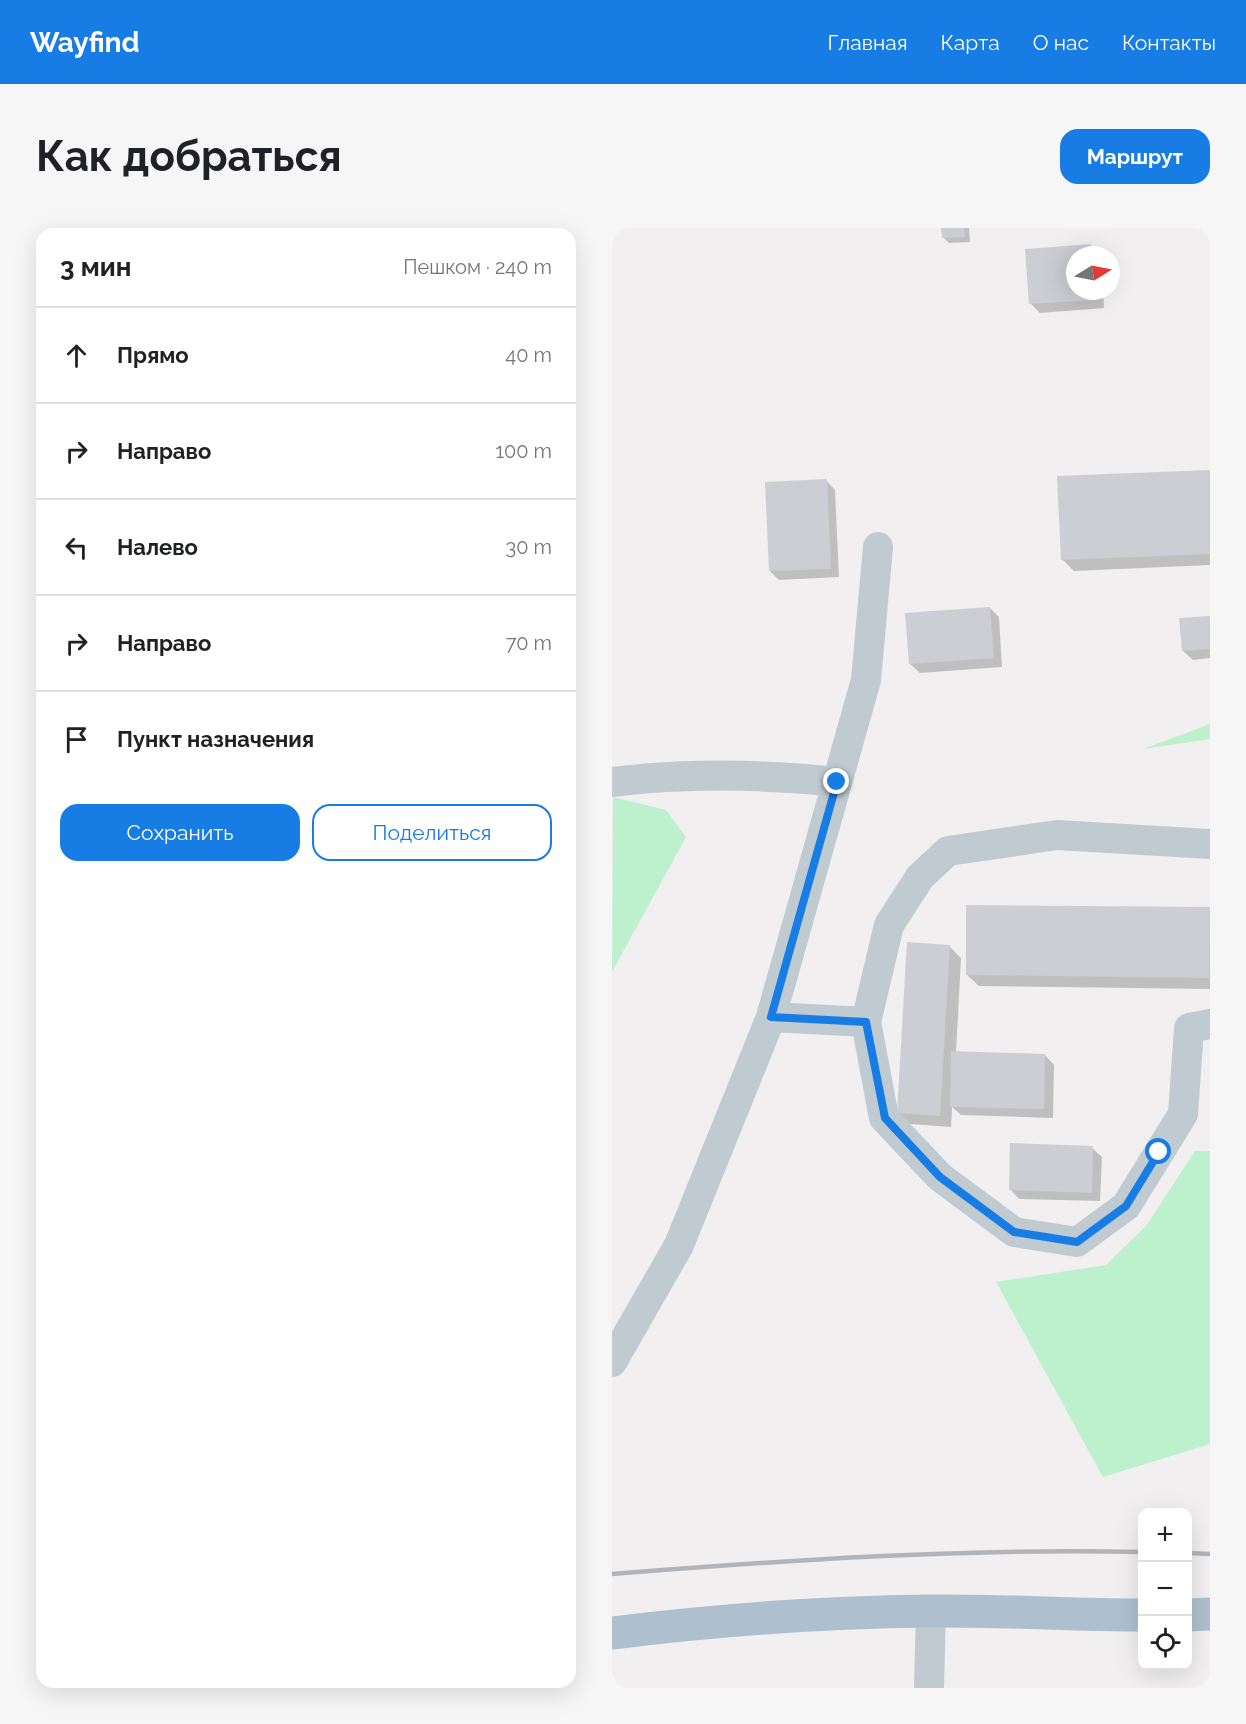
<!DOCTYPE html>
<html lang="ru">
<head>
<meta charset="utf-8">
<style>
  body { margin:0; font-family:Raleway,sans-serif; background:#f6f6f6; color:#202124 }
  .controls { position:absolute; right:18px; bottom:18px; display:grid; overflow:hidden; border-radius:12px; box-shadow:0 6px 24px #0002 }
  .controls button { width:54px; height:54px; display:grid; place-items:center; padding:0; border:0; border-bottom:2px solid #e0e0e0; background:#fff; color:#202124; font:30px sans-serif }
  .compass { position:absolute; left:454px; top:18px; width:54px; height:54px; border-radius:50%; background:#fff; box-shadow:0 6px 24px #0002; rotate:80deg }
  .stop { position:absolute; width:18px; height:18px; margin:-14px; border:4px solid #177ce4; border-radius:50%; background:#fff }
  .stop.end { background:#177ce4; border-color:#fff; box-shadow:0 2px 6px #0008 }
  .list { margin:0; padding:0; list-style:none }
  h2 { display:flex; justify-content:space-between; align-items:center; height:78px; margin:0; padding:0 24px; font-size:26px }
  h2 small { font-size:20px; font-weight:400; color:#757577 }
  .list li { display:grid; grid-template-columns:39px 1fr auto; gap:18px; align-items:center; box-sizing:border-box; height:96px; padding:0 24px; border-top:2px solid #e0e0e0 }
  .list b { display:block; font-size:22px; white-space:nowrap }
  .list em { font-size:20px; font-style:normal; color:#757577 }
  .actions { display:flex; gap:12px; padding:18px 24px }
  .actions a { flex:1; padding:14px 0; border:2px solid #177ce4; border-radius:18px; text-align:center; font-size:21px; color:#177ce4 }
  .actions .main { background:#177ce4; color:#fff }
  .icon { flex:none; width:33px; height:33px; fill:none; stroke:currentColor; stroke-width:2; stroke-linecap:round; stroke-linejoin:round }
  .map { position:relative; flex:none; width:598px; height:1460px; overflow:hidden; border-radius:18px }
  header { display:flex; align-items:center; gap:36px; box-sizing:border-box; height:84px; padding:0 30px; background:#177ce4; color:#fff }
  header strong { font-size:28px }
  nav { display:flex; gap:33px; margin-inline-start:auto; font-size:21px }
  .intro { display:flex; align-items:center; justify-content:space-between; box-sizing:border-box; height:144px; padding:0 36px }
  h1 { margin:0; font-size:42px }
  .button { padding:15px 27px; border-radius:18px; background:#177ce4; color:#fff; font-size:21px; font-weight:700 }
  main { display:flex; gap:36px; padding:0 36px }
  aside { flex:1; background:#fff; border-radius:18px; box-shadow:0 6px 24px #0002 }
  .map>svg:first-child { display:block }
  .green { fill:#bdf0cd }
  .shadow { fill:#0003 }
  .building { fill:#ccced4 }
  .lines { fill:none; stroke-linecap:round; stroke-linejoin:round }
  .minor { stroke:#bfcad1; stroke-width:30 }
  .major { stroke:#aec0ce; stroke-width:33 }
  .rail { stroke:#b1b5b9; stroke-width:4.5 }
  .route { stroke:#177ce4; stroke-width:8 }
</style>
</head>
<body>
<header>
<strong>Wayfind</strong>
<nav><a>Главная</a><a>Карта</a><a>О нас</a><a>Контакты</a></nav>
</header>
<div class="intro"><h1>Как добраться</h1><a class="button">Маршрут</a></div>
<main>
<aside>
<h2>3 мин<small>Пешком · 240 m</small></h2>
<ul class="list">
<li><svg class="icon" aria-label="ahead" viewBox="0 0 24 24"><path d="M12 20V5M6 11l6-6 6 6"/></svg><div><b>Прямо</b></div><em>40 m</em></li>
<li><svg class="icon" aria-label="right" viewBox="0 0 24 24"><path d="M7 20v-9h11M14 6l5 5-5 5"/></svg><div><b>Направо</b></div><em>100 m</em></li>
<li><svg class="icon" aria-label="left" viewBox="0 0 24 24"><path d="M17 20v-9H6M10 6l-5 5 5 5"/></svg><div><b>Налево</b></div><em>30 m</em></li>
<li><svg class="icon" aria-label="right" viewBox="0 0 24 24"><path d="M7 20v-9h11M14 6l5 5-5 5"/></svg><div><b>Направо</b></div><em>70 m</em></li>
<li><svg class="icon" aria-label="arrive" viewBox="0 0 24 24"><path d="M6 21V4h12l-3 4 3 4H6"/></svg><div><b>Пункт назначения</b></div></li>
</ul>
<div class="actions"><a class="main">Сохранить</a><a>Поделиться</a></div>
</aside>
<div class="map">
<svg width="598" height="1460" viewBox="0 0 598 1460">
  <rect width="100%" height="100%" fill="#f1efef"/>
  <!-- green -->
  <path class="green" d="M598,496V511L531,521Z
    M1,569L54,582L74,609L0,744Z
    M583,923H598V1216L491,1249L384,1054L494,1037L534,998Z"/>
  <!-- shadow -->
  <path class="shadow" d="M331,0H357L358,14L337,15L331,9Z
    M479,18L488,27H463V63H491L492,80L428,85L419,76L415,23Z
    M598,243V337L462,343L450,331Z
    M214,252L223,262L227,349L167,352L158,343Z
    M378,380L387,389L390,439L308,445L298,436Z
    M598,389V430L581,432L571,423Z
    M598,681V761L367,758L355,747Z
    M337,718L349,730L344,825L433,827L442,837L441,890L349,887L340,879L339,899L298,896L287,885Z
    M480,920L490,929L488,973L407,971L398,961Z"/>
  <!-- building -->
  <path class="building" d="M329,0H352L353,9L330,10Z
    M479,16L480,27H463V63H483L484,72L417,76L413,21Z
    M598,242V326L449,332L445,248Z
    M215,251L219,341L157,343L153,254Z
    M378,379L382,430L297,436L293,385Z
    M598,388V421L570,423L567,390Z
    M354,677L598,679L597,750L354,747Z
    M295,714L338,717L328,888L285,885Z
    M339,823L433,826L432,881L338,879Z
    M398,915L481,918L480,965L397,962Z"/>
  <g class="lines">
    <!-- minor -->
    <path class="minor" d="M0,554C74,545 151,546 225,554
      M598,616L445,607L336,623L308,649L277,697L254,794L272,890L328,949L402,1004L465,1014L514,978L571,886L577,800L598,796
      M159,789L254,794
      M0,1134L67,1017L159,789L254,452L266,319
      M317,1460L319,1383"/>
    <!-- major -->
    <path class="major" d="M576,1387L598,1386
      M0,1405C106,1392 211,1384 317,1383C388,1382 459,1387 530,1387"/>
    <!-- rail -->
    <path class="rail" d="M576,1325L598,1326
      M0,1346C176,1332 354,1320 530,1324"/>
  </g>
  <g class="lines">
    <!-- route -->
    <path class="route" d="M225,554L159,789L254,794L273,890L328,949L402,1004L465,1014L514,978L547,924"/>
  </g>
</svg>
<div class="controls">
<button>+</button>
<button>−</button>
<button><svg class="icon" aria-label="locate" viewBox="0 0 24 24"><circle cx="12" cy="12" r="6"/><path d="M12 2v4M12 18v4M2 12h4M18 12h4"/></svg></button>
</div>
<svg class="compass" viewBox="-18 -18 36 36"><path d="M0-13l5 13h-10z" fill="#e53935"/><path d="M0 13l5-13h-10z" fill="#757577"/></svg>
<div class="stop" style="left:547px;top:924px"></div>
<div class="stop end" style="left:225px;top:554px"></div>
</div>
</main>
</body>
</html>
